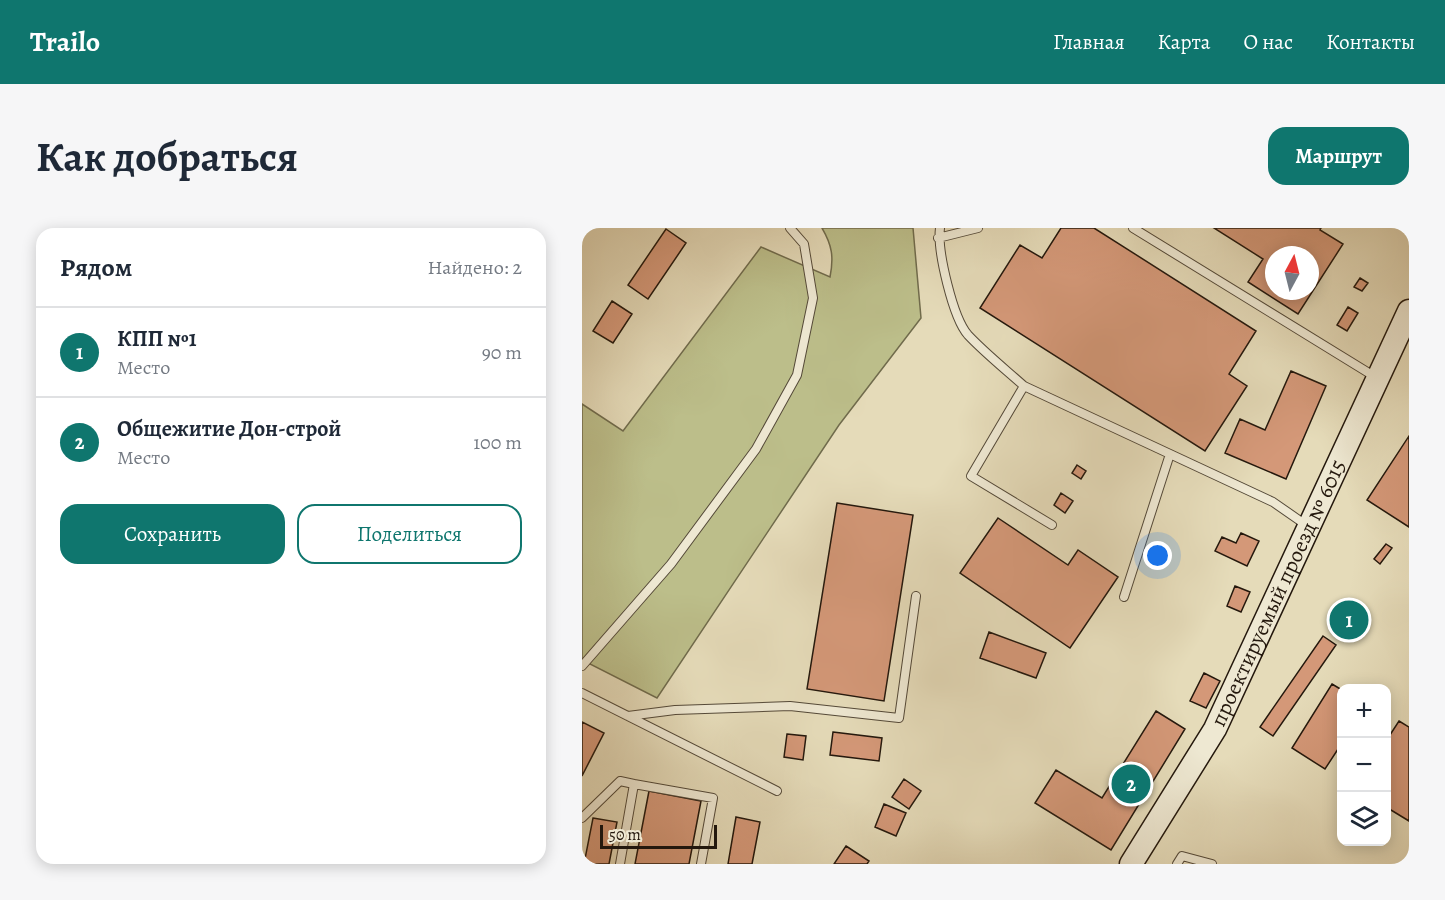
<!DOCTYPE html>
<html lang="ru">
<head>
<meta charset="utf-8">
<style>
  body { margin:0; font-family:Alegreya,serif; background:#f6f6f7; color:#1f2937 }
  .controls { position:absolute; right:18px; bottom:18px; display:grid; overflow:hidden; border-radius:12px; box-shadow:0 3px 15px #0003 }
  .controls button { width:54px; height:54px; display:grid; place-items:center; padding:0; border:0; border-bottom:2px solid #e0e1e3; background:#fff; color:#1f2937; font:30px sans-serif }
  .compass { position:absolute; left:683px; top:18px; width:54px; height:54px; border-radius:50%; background:#fff; box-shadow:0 3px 15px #0003; rotate:7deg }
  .scale { position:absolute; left:18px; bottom:15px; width:117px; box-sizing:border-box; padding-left:6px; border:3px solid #24180d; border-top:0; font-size:16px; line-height:21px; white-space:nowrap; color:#24180d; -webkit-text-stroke:4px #eee8d2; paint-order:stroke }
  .you { position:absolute; left:576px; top:328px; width:21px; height:21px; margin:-15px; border:4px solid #fff; border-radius:50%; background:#1a73e8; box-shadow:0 0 0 9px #1a73e833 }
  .badge { display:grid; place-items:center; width:39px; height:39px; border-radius:50%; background:#0f766e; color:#fff; font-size:20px; font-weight:700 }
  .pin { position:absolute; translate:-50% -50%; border:3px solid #fff; box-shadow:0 2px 6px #0006 }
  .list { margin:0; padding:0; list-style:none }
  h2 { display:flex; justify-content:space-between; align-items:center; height:78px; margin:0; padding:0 24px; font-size:26px }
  h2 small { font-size:20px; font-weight:400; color:#747a83 }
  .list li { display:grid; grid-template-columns:39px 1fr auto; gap:18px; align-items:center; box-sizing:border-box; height:90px; padding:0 24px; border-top:2px solid #e0e1e3 }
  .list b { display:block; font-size:22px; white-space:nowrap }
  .list p { margin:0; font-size:20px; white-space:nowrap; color:#747a83 }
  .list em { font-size:20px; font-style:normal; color:#747a83 }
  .actions { display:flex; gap:12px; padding:18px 24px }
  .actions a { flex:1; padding:14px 0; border:2px solid #0f766e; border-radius:18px; text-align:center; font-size:21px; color:#0f766e }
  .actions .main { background:#0f766e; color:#fff }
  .icon { flex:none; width:33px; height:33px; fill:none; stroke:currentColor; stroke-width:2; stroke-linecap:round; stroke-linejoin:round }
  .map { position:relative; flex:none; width:827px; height:636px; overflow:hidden; border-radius:18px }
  header { display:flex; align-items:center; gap:36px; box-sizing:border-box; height:84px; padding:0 30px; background:#0f766e; color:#fff }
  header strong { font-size:28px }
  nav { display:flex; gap:33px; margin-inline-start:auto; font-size:21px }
  .intro { display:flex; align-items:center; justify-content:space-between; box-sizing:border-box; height:144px; padding:0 36px }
  h1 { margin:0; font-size:42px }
  .button { padding:15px 27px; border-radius:18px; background:#0f766e; color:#fff; font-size:21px; font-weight:700 }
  main { display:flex; gap:36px; padding:0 36px }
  aside { flex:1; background:#fff; border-radius:18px; box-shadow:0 3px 15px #0003 }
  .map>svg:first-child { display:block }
  .green { fill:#bcbe8a; stroke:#706b4c; stroke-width:1.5 }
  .building { fill:#d49878; stroke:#24180d; stroke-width:1.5; fill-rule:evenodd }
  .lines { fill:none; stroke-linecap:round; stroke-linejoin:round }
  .lane-casing { stroke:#544938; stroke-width:10 }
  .secondary-casing { stroke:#24180d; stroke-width:25 }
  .lane { stroke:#eee8d2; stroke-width:8 }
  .secondary { stroke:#eee8d2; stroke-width:22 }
  .labels { text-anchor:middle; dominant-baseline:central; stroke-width:5; stroke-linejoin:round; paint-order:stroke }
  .street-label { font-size:22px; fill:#24180d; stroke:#eee8d2 }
</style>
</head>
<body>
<header>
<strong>Trailo</strong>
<nav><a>Главная</a><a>Карта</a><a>О нас</a><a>Контакты</a></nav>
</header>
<div class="intro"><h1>Как добраться</h1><a class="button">Маршрут</a></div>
<main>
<aside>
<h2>Рядом<small>Найдено: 2</small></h2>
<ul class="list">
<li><span class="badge">1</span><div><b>КПП №1</b><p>Место</p></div><em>90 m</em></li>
<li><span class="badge">2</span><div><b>Общежитие Дон-строй</b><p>Место</p></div><em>100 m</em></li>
</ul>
<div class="actions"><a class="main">Сохранить</a><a>Поделиться</a></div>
</aside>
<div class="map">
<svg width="827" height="636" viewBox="0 0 827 636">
  <rect width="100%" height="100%" fill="#e5dbb9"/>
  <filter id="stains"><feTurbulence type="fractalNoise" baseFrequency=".00333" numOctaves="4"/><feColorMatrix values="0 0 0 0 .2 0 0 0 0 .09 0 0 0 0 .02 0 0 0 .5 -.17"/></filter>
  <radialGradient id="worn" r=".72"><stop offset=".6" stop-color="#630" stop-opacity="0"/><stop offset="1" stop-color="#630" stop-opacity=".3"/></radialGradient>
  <!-- green -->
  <path class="green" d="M240,0H331L339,90L257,197L75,470L0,432V176L41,203L179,19L248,49C252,29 250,17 240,0Z"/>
  <!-- building -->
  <path class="building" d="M479,0H512L674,103L647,146L665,158L623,223L398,80L438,17L460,30Z
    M632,0H739L738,2L761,16L716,86L666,54L681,31ZM692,27H728V63H692Z
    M84,1L104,15L66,71L46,57Z
    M778,50L786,55L780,63L772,59Z
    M30,73L50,86L31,115L11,103Z
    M766,79L776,85L765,103L755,97Z
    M709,143L744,158L704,251L643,225L658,191L683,202Z
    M827,208V299L785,272Z
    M495,237L504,243L499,251L490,245Z
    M479,265L491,273L483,285L472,277Z
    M255,275L331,287L302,473L225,461Z
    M416,290L486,337L496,322L536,349L488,420L378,345Z
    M659,305L677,313L665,338L633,323L640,309L654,315Z
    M804,316L810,320L798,336L792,331Z
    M653,358L668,364L659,384L645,378Z
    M770,381L777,386L765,403L758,398Z
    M407,404L464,425L454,450L398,430Z
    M741,408L754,417L691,508L678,499Z
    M622,445L638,453L624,480L608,473Z
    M750,456L760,462V515L743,541L710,520Z
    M574,483L603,501L529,622L453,575L474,542L520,570Z
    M817,493L827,499V593L804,579V513Z
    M0,494L22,505L0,548Z
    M251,504L300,510L297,533L248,527Z
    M205,506L224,508L221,532L202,529Z
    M322,551L339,563L327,581L310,569Z
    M67,563L119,573L107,636H53Z
    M302,576L324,585L314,608L293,599Z
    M154,589L178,594L170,636H146Z
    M11,590L35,594L27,636H2Z
    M264,618L287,633L285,636H252Z"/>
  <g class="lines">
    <defs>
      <path id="lane" d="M358,0C355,23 371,90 386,107C403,125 423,141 442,158
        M551,0L795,150
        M356,10L396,0
        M470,297L389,248L442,158L691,274L724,297
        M542,369L588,226
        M0,438L89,336L174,221L215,147L231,70L222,16L208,0
        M0,465L195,563
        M46,488L93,482L208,478L317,490L334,368
        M0,590L38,553L52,556
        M38,636L52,556L131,570L119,636
        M595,636L600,628L630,636"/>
      <g id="secondary">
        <path id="s1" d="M549,636L633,501L827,83"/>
      </g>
    </defs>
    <!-- lane casing -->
    <use href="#lane" class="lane-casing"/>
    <!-- secondary casing -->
    <use href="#secondary" class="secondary-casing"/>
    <!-- lane -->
    <use href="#lane" class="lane"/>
    <!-- secondary -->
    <use href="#secondary" class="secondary"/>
  </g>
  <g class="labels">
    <!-- street labels -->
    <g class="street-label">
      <text stroke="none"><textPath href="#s1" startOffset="309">проектируемый проезд № 6015</textPath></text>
    </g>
  </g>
  <rect width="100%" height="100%" filter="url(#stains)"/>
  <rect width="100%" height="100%" fill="url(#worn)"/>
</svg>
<div class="controls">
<button>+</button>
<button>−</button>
<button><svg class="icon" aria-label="layers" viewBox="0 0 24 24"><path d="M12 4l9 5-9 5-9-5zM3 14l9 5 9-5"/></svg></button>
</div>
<svg class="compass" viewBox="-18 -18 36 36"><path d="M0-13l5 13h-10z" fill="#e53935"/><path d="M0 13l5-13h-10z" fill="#747a83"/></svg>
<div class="scale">50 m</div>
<div class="you"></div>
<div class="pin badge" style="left:767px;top:392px">1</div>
<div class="pin badge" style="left:549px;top:556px">2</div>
</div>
</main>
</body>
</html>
